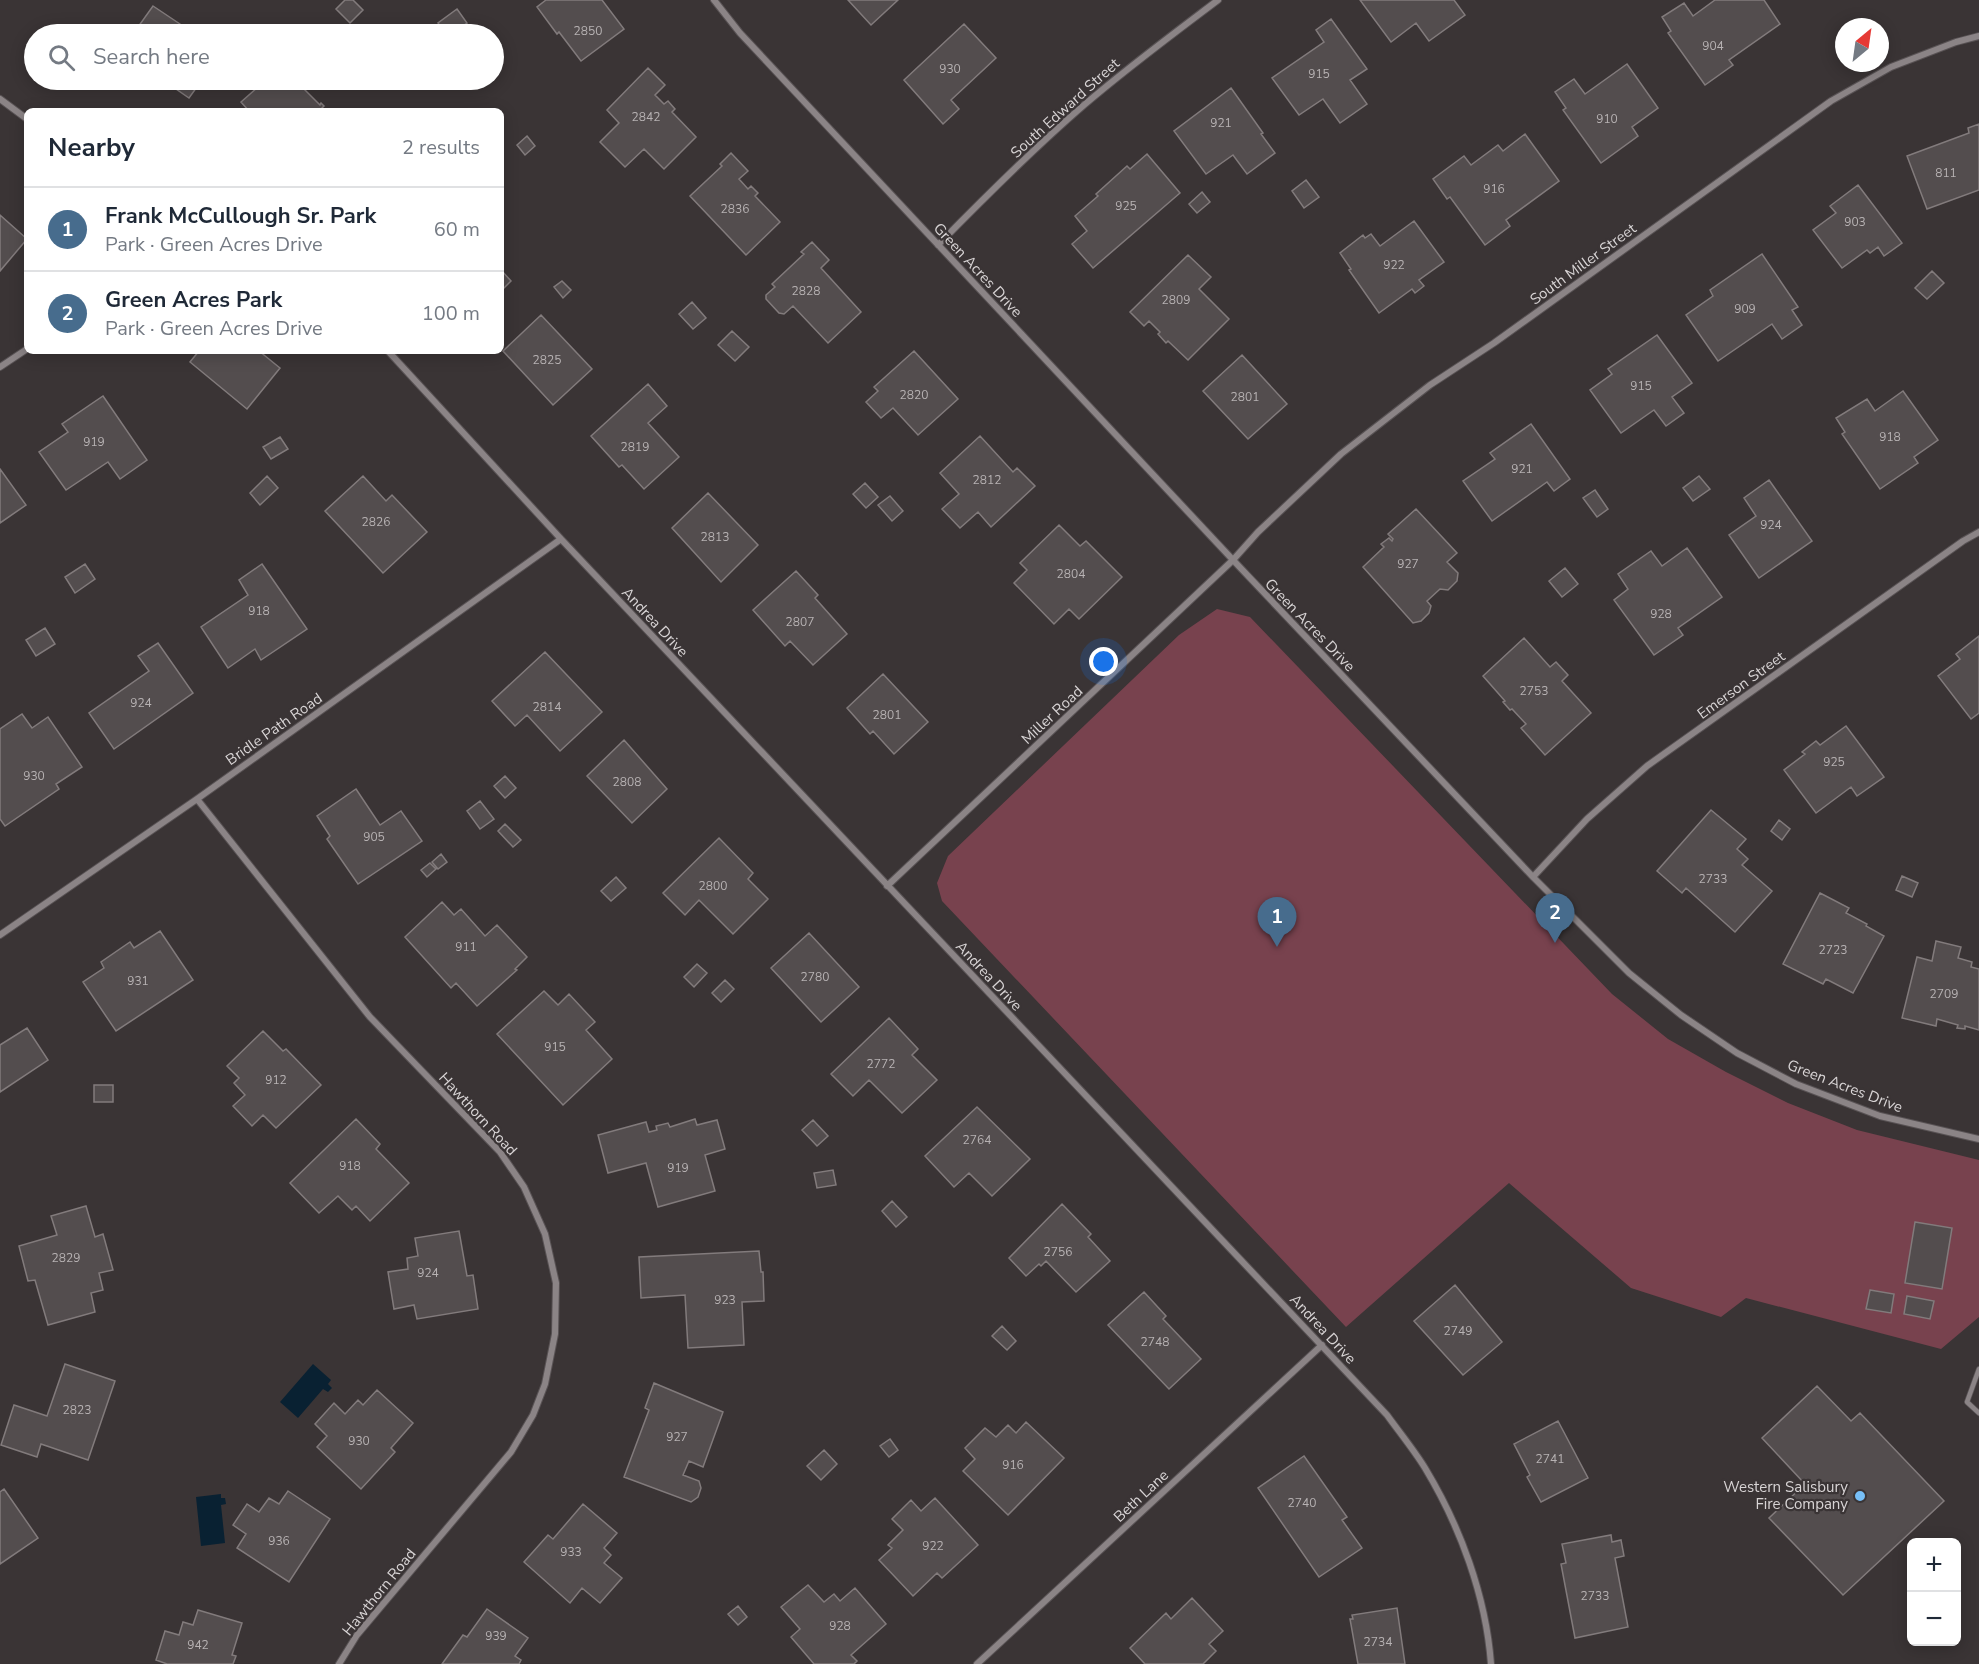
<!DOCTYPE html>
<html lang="en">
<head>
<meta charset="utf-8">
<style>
  body { margin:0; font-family:"Nunito Sans",sans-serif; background:#f6f6f7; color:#1f2937 }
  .controls { position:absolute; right:18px; bottom:18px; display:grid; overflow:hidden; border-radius:9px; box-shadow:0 3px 15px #0003 }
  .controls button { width:54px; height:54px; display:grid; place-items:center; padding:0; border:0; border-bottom:2px solid #e0e1e3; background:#fff; color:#1f2937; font:30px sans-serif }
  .compass { position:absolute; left:1835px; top:18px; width:54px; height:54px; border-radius:50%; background:#fff; box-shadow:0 3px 15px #0003; rotate:29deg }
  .you { position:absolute; left:1104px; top:662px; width:21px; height:21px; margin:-15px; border:4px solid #fff; border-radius:50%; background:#1a73e8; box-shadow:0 0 0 9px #1a73e833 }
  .badge { display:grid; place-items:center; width:39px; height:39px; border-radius:50%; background:#476c8d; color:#fff; font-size:20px; font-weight:700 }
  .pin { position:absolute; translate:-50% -50px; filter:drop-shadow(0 2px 3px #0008) }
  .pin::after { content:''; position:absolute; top:32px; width:21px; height:18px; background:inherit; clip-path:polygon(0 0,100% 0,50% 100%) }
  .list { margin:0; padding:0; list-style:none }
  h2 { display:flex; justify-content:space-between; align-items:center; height:78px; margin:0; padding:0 24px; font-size:26px }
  h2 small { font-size:20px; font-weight:400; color:#747a83 }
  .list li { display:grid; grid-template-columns:39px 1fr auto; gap:18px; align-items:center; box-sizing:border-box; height:84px; padding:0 24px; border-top:2px solid #e0e1e3 }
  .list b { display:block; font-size:22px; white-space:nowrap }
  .list p { margin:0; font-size:20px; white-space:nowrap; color:#747a83 }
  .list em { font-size:20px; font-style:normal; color:#747a83 }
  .icon { flex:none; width:33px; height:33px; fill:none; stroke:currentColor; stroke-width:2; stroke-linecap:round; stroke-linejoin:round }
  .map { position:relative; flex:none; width:1979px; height:1664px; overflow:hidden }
  .search { position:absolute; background:#fff; box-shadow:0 3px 15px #0003; left:24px; top:24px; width:480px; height:66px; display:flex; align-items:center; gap:15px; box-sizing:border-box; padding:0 21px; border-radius:33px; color:#747a83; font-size:22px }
  .panel { position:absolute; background:#fff; box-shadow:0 3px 15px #0003; left:24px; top:108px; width:480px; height:246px; border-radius:9px }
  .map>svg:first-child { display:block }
  .green { fill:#78424e }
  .water { fill:#092132 }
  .building { fill:#534d4e; stroke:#827b7c; stroke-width:1.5 }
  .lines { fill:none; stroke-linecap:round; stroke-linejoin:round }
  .service-casing { stroke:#585254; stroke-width:6 }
  .minor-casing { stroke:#585254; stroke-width:8 }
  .service { stroke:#8b8486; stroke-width:4.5 }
  .minor { stroke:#8b8486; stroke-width:6 }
  .poi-dot { fill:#77bff7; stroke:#3a3435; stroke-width:2 }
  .labels { text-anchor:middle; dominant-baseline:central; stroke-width:4.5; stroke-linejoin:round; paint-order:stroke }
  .number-label { font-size:12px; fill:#b7b2b3 }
  .street-label { font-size:15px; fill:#d8d4d5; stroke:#3a3435 }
  .poi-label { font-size:15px; fill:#d8d4d5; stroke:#3a3435; text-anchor:end }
</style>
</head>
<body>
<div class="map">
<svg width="1979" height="1664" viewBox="0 0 1979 1664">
  <rect width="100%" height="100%" fill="#3a3435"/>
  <!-- green -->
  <path class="green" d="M1217,609L1250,617L1612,994L1668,1039L1726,1072L1788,1103L1857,1130L1979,1160V1317L1941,1349L1746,1298L1721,1317L1631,1288L1509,1183L1346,1327L942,901L937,883L948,856L1179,635Z"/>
  <!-- water -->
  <path class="water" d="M313,1364L331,1380L328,1384L332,1388L328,1392L323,1389L298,1418L280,1402Z
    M221,1494V1498H225L226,1504L221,1505L225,1543L201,1546L196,1497Z"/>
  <!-- building -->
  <path class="building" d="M345,0H353L363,10L350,23L336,9Z
    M546,0H602L624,29L581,61L559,32L557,34L537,7Z
    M848,0H898L871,25Z
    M1360,0H1454L1465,15L1429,41L1416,23L1391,42Z
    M1715,0H1764L1780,24L1729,60L1733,65L1705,85L1668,33L1671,31L1662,17L1684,3L1693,16Z
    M153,6L186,28L187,26L198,34H133Z
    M457,9L467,23L452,34H446L438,23Z
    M1331,19L1367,69L1350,80L1367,104L1340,123L1323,99L1299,115L1272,78L1324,42L1316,30Z
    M964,24L996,58L951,100L959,109L943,124L904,80Z
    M1627,64L1658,108L1632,127L1638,136L1601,163L1563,110L1566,108L1555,92L1574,79L1585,94Z
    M648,68L665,85L655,95L664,104L668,101L675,109L672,112L696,137L664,169L644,149L625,167L600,142L619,123L607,110Z
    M163,80H202L189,98Z
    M266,80H300L306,87L304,89L320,105L321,103L324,106L322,108L325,111H249L241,102Z
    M1231,88L1263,133L1261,134L1275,153L1247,174L1233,155L1206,174L1174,131Z
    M1979,124V190L1927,209L1907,156L1969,133L1968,128Z
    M1525,134L1559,181L1506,220L1510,226L1485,245L1450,197L1447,199L1433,179L1464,156L1471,165L1498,145L1503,151Z
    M527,136L535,146L525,155L517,145Z
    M731,153L748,171L739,179L748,189L751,186L758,193L755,196L780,222L746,255L690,196L722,166L720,164Z
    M1147,154L1180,193L1093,268L1072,244L1087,231L1075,216L1098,196L1096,194L1127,166L1130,169Z
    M1306,180L1319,197L1304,208L1292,191Z
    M1858,185L1902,243L1884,256L1878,247L1870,253L1867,250L1842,268L1813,230L1836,213L1830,206Z
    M1202,192L1210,202L1197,213L1189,204Z
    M0,215L27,239L0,271Z
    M1414,221L1444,262L1419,280L1424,286L1415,293L1412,289L1379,313L1349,270L1351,269L1340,253L1363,235L1365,238L1371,234L1380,246Z
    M812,242L829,260L821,268L861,312L828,343L793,306L784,314L779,313L766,299V295L775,287L772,284L804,254L801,252Z
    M1762,254L1798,307L1792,310L1802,325L1782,339L1772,324L1718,361L1686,315L1713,296L1710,290Z
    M1188,255L1211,277L1199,289L1229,319L1188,360L1168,341L1166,343L1158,334L1160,332L1149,321L1144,326L1130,312Z
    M501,270L511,281L501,291Z
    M1932,271L1944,283L1927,299L1915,288Z
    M562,281L571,290L563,298L554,287Z
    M692,302L706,318L693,329L679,314Z
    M541,315L592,369L553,405L503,351Z
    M732,331L749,347L735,361L718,345Z
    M1657,335L1692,383L1672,397L1684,413L1666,426L1654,410L1621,433L1590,390L1612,374L1608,369Z
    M199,351H259L280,368L247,409L190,362Z
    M914,351L958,399L918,435L893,408L881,418L866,402L878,391L874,387Z
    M1242,355L1287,404L1248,439L1203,391Z
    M648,384L667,406L648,423L679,457L644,489L622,465L619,467L591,436Z
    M1903,391L1938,440L1914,457L1918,463L1880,489L1842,434L1845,432L1836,418L1867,399L1875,411Z
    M103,396L147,460L120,479L108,462L66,490L39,452L68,432L62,424Z
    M1531,424L1570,479L1554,491L1547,482L1492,521L1463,481L1495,459L1490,453Z
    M980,436L1013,472L1017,468L1035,486L991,527L978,512L960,528L942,509L959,494L940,473Z
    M280,437L288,449L271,459L263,447Z
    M0,469L26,505L0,523Z
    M267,476L278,488L260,505L250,493Z
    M363,476L386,501L392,495L427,532L383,573L325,511Z
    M1699,476L1710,489L1693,501L1683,488Z
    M1769,480L1812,541L1759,578L1729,535L1756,516L1744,498Z
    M865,483L878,497L866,508L853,494Z
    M1595,490L1608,509L1597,517L1583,498Z
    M708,493L758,545L721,582L672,528Z
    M890,496L903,511L892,521L878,505Z
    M1416,509L1457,553L1447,562L1458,573L1457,581L1448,590L1440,589L1427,601L1431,606L1429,613L1421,621L1413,623L1363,567L1384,547L1381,544L1389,538L1392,541L1393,539L1388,534Z
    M1059,525L1080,546L1086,541L1122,577L1079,619L1069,609L1054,624L1014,583L1027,570L1020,563Z
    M1687,548L1722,597L1678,628L1683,635L1654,655L1614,600L1628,589L1618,574L1651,551L1662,566Z
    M85,564L95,579L75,593L65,577Z
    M262,564L307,629L261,660L255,649L228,668L201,627L248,595L239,580Z
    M1565,568L1578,584L1562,597L1549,581Z
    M796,571L818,595L815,598L847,634L813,665L790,641L785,646L753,610Z
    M45,628L55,644L36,656L26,640Z
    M1979,636V713L1971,719L1938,676L1960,659L1956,654Z
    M1524,638L1550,667L1556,662L1568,675L1562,681L1591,713L1545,755L1521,728L1526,724L1512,709L1510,710L1503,702L1505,701L1483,676Z
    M158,643L193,693L114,749L89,713L149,671L138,656Z
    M545,652L602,712L560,751L527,715L515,726L492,701Z
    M883,674L928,722L894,754L873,731L870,734L847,708Z
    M22,714L32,728L48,717L82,767L56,784L59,789L5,826L0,819V729Z
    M1846,726L1884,777L1857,796L1851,787L1816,813L1784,770L1805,754L1802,752L1816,741L1820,745Z
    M624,740L667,789L632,823L587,776Z
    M505,776L516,788L505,798L494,786Z
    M356,789L380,825L401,811L422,841L358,884L327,839L330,836L317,816Z
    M480,801L494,819L480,829L467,811Z
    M1711,810L1746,839L1737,849L1748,859L1742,865L1772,891L1735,932L1686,888L1682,893L1657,871Z
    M1779,820L1790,829L1782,840L1771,831Z
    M505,824L521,840L513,847L498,831Z
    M719,838L753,873L748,879L768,899L733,934L699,900L685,915L663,893Z
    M441,854L447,862L438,869L432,862Z
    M430,863L436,869L427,877L421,870Z
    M1902,876L1918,883L1912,897L1896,890Z
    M616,877L626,888L611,901L601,891Z
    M1820,893L1849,908L1846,913L1867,924L1866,926L1884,936L1853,993L1826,979L1823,984L1783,964Z
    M442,902L454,915L461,909L485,936L497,925L527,957L515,969L517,970L477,1006L456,983L451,988L405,937Z
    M160,931L193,980L116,1031L83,982L104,968L101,962L130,942L134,948Z
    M809,933L859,987L821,1022L771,968Z
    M1936,941L1961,947L1958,958L1972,962L1971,967L1979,969V1030L1965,1026V1029L1957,1028L1958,1025L1937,1019L1936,1026L1902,1018L1917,957L1932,961Z
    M697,964L707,973L694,987L684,977Z
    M725,980L734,989L721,1002L712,993Z
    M544,991L558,1005L569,994L595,1022L586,1030L612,1059L563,1105L497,1034Z
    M889,1018L918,1049L912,1055L937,1080L902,1113L869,1080L853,1096L831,1074Z
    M27,1028L48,1060L0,1092V1045Z
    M263,1031L283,1051L286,1049L321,1085L276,1128L263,1115L252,1126L233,1106L245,1095L234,1083L239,1078L227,1066Z
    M94,1085H113V1102H94Z
    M977,1107L1030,1159L992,1196L969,1173L954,1187L925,1156Z
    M356,1119L380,1144L376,1149L409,1183L370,1221L356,1206L352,1210L338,1196L319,1213L290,1183Z
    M695,1119L697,1125L717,1120L725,1149L705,1155L715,1191L658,1207L646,1163L608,1173L598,1135L646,1122L649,1132L657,1130L656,1126L668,1123L670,1127Z
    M813,1120L828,1136L817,1146L802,1130Z
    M833,1170L836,1185L817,1188L814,1173Z
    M892,1201L907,1217L896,1227L882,1211Z
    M1062,1204L1091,1234L1088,1237L1110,1261L1076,1292L1046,1261L1041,1266L1039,1264L1026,1276L1009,1258Z
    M86,1206L95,1237L103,1234L113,1270L99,1273L103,1290L91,1293L95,1312L48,1325L35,1280L28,1281L19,1246L57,1235L51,1216Z
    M1915,1222L1952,1228L1942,1289L1905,1283Z
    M459,1231L467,1276L473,1275L478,1309L417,1319L414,1305L394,1309L388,1272L408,1269L407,1258L418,1256L415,1238Z
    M759,1251L761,1272H763L764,1301L742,1302L744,1345L688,1348L685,1295L641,1298L639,1257Z
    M1455,1285L1502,1342L1463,1375L1414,1321Z
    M1870,1290L1894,1294L1891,1313L1866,1309Z
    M1144,1292L1166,1316L1163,1319L1201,1359L1169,1389L1108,1325Z
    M1907,1296L1934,1301L1930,1319L1904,1314Z
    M1002,1326L1016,1341L1007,1350L992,1336Z
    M65,1364L115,1381L88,1460L41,1444L37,1457L1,1445L14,1405L47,1416Z
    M654,1383L723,1412L703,1467L689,1461L683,1475L699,1481L701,1488L698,1497L691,1502L624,1477L649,1410L645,1408Z
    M1817,1386L1851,1421L1860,1413L1944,1501L1843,1595L1769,1518L1805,1484L1762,1438Z
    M377,1390L413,1423L391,1448L395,1452L361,1489L317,1447L327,1436L315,1424L334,1403L345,1414L358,1400L363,1405Z
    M1558,1421L1588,1478L1541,1502L1527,1477L1530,1475L1514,1444Z
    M1026,1422L1064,1458L1008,1515L963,1471L975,1459L965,1448L985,1428L996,1437L1008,1425L1016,1433Z
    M890,1439L898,1450L889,1457L880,1446Z
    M824,1450L837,1464L821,1480L807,1466Z
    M1304,1456L1347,1517L1342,1520L1362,1548L1319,1577L1258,1488Z
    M4,1489L38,1538L0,1564V1492Z
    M288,1491L330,1519L289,1582L237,1548L246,1534L233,1525L247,1504L259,1512L269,1498L279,1504Z
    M935,1498L978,1545L942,1578L937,1573L913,1596L879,1560L892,1548L888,1545L903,1530L892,1519L911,1500L921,1511Z
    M583,1504L617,1533L604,1548L611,1555L604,1563L622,1578L600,1603L582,1588L570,1603L524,1562L548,1535L553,1539Z
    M1611,1535L1612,1542L1621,1540L1624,1556L1615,1558L1628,1627L1575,1638L1561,1564L1566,1563L1562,1544Z
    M808,1585L824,1602L834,1594L840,1601L855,1588L886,1624L851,1655L857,1661L854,1664H814L791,1637L800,1629L781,1607Z
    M1192,1598L1223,1631L1209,1644L1216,1651L1203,1664H1145L1130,1648L1166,1613L1171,1619Z
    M738,1606L747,1617L738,1625L728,1614Z
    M1397,1608L1405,1664H1358L1350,1619H1353L1352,1615Z
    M487,1609L528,1638L515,1656L521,1660L519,1664H442L463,1635L467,1637Z
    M198,1610L242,1623L232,1655L236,1656L233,1664H167L156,1660L165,1631L179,1635L183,1622L193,1625Z"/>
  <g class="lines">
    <defs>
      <path id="service" d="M1979,1369L1967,1402L1979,1413"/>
      <path id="minor" d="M714,0L740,33L1233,560L1533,877L1629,973L1681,1015L1737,1053L1796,1084L1880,1116L1979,1139
        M0,99L27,119
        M938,245C985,197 1033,149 1084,105C1127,68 1173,34 1218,0
        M388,351L561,539L1387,1415C1400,1433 1414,1450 1425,1468C1460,1526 1486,1596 1491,1664
        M0,367L27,349
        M197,799L370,1017L500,1152L524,1187L545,1234L556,1283L555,1334L545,1384L533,1415L511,1452L357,1635L339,1664
        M1533,877L1587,819L1647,766L1963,541L1979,532
        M887,886L1233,560L1258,532L1341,454L1430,385L1494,343L1831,101L1891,67L1956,42L1979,36
        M0,935L197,799L561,539
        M977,1664L1322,1345"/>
    </defs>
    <!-- service casing -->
    <use href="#service" class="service-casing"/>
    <!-- minor casing -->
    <use href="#minor" class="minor-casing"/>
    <!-- service -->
    <use href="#service" class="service"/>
    <!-- minor -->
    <use href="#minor" class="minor"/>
  </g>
  <!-- markers -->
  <circle class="poi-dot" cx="1860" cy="1496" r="6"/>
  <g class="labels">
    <!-- number labels -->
    <g class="number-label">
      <text x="588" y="31">2850</text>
      <text x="1713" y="46">904</text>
      <text x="950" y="69">930</text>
      <text x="1319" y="74">915</text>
      <text x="646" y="117">2842</text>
      <text x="1607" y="119">910</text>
      <text x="1221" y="123">921</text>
      <text x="1946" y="173">811</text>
      <text x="1494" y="189">916</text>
      <text x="1126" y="206">925</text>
      <text x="735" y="209">2836</text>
      <text x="1855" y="222">903</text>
      <text x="1394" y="265">922</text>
      <text x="806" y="291">2828</text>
      <text x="1176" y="300">2809</text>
      <text x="1745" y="309">909</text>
      <text x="547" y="360">2825</text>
      <text x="1641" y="386">915</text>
      <text x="914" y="395">2820</text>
      <text x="1245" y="397">2801</text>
      <text x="1890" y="437">918</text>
      <text x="94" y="442">919</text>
      <text x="635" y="447">2819</text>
      <text x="1522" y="469">921</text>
      <text x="987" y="480">2812</text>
      <text x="376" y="522">2826</text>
      <text x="1771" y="525">924</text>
      <text x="715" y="537">2813</text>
      <text x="1408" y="564">927</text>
      <text x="1071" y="574">2804</text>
      <text x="259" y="611">918</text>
      <text x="1661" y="614">928</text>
      <text x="800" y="622">2807</text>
      <text x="1534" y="691">2753</text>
      <text x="141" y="703">924</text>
      <text x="547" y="707">2814</text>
      <text x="887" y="715">2801</text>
      <text x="1834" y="762">925</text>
      <text x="34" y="776">930</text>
      <text x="627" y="782">2808</text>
      <text x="374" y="837">905</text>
      <text x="1713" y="879">2733</text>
      <text x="713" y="886">2800</text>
      <text x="466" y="947">911</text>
      <text x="1833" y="950">2723</text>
      <text x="815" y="977">2780</text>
      <text x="138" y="981">931</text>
      <text x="1944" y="994">2709</text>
      <text x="555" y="1047">915</text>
      <text x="881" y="1064">2772</text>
      <text x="276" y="1080">912</text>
      <text x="977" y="1140">2764</text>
      <text x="350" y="1166">918</text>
      <text x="678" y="1168">919</text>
      <text x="1058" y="1252">2756</text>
      <text x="66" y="1258">2829</text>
      <text x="428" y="1273">924</text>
      <text x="725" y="1300">923</text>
      <text x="1458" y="1331">2749</text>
      <text x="1155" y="1342">2748</text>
      <text x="77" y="1410">2823</text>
      <text x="677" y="1437">927</text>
      <text x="359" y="1441">930</text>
      <text x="1550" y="1459">2741</text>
      <text x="1013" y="1465">916</text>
      <text x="1302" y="1503">2740</text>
      <text x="279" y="1541">936</text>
      <text x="933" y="1546">922</text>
      <text x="571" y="1552">933</text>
      <text x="1595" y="1596">2733</text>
      <text x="840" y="1626">928</text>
      <text x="496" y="1636">939</text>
      <text x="1378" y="1642">2734</text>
      <text x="198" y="1645">942</text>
    </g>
    <!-- street labels -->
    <g class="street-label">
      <text transform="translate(1065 108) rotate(-42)">South Edward Street</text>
      <text transform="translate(1583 264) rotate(-36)">South Miller Street</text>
      <text transform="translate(978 270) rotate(47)">Green Acres Drive</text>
      <text transform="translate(655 622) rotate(47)">Andrea Drive</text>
      <text transform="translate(1310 625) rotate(46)">Green Acres Drive</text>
      <text transform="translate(1741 685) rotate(-36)">Emerson Street</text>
      <text transform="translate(1052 715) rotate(-43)">Miller Road</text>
      <text transform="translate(274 729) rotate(-35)">Bridle Path Road</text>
      <text transform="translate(989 976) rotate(47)">Andrea Drive</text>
      <text transform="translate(1845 1086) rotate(21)">Green Acres Drive</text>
      <text transform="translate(478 1114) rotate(47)">Hawthorn Road</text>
      <text transform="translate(1323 1329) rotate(47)">Andrea Drive</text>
      <text transform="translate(1141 1496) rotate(-43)">Beth Lane</text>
      <text transform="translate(379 1592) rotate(-51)">Hawthorn Road</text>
    </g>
    <!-- poi labels -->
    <g class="poi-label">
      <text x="1848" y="1487">Western Salisbury<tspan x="1848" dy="17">Fire Company</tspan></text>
    </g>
  </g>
</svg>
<div class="controls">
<button>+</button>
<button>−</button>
</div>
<svg class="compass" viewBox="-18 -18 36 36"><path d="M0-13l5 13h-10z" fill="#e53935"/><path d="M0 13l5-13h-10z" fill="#747a83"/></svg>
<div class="you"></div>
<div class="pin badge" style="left:1277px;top:947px">1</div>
<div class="pin badge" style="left:1555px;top:943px">2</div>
<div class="search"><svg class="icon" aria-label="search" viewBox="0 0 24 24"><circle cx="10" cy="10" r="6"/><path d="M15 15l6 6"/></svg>Search here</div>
<section class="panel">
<h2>Nearby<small>2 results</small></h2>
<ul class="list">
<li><span class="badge">1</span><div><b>Frank McCullough Sr. Park</b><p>Park · Green Acres Drive</p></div><em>60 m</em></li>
<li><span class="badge">2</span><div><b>Green Acres Park</b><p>Park · Green Acres Drive</p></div><em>100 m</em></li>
</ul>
</section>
</div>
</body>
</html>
